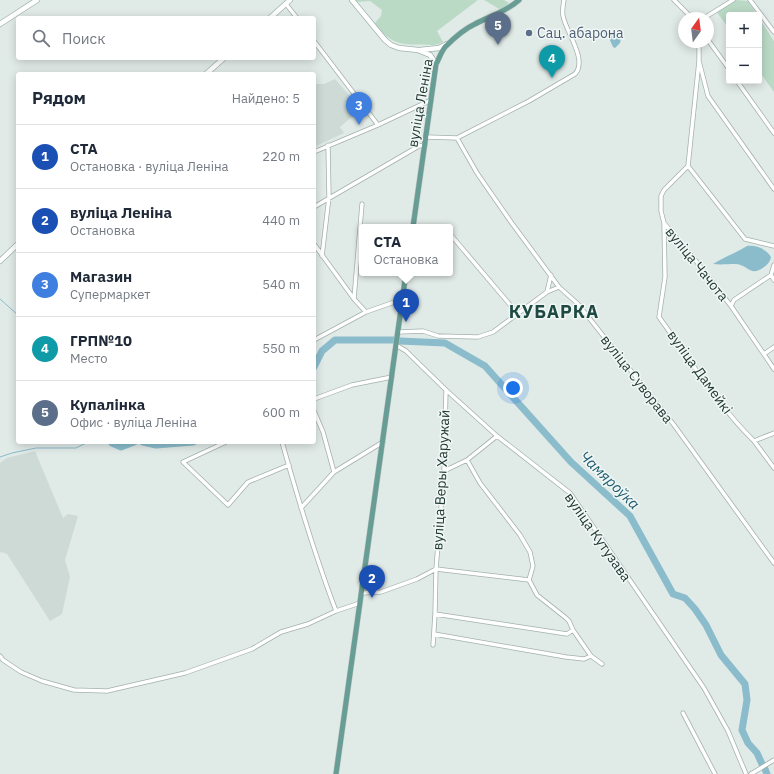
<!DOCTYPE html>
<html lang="ru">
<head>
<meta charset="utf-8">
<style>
  body { margin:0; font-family:"IBM Plex Sans",sans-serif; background:#f6f6f7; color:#1f2937 }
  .controls { position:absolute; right:12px; top:12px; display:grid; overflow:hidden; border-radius:4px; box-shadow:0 2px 10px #0003 }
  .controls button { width:36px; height:36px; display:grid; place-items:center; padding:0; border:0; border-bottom:1px solid #e0e1e3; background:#fff; color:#1f2937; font:20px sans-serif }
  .compass { position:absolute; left:678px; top:12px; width:36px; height:36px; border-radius:50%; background:#fff; box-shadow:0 2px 10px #0003; rotate:14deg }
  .you { position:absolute; left:513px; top:388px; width:14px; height:14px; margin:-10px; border:3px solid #fff; border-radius:50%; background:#1a73e8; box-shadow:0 0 0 6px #1a73e833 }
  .badge { display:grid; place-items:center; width:26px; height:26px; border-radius:50%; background:#b45309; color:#fff; font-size:13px; font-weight:700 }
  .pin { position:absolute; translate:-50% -33px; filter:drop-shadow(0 1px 2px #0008) }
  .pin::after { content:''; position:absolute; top:21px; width:14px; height:12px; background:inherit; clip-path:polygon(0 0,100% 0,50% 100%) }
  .popup { position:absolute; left:359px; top:224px; width:94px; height:52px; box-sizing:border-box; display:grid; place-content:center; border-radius:4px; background:#fff; filter:drop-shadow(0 1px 3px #0005); font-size:13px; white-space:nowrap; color:#747a83 }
  .popup b { font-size:15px; color:#1f2937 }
  .popup::after { content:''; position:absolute; left:50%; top:100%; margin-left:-8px; border:8px solid transparent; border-top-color:#fff }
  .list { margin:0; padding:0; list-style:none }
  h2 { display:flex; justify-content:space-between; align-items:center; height:52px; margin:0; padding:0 16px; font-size:17px }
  h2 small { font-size:13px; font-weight:400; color:#747a83 }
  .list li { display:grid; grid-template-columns:26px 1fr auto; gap:12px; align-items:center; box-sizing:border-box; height:64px; padding:0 16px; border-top:1px solid #e0e1e3 }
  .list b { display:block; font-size:15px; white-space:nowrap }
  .list p { margin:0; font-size:13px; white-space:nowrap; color:#747a83 }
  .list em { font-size:13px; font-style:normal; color:#747a83 }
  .icon { flex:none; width:22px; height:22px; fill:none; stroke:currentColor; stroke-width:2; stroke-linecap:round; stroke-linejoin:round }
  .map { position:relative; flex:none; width:774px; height:774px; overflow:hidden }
  .search { position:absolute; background:#fff; box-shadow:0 2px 10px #0003; left:16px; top:16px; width:300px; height:44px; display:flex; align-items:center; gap:10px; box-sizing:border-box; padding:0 14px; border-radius:4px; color:#747a83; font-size:15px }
  .panel { position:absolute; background:#fff; box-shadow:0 2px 10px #0003; left:16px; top:72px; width:300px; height:372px; border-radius:4px }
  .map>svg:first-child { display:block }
  .built { fill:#cedad6 }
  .green { fill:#badac6 }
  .water { fill:#8bbccc }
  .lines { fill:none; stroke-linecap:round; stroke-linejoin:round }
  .stream { stroke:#8bbccc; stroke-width:1 }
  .river { stroke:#8bbccc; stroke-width:7 }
  .street-casing { stroke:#a3b1ae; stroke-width:5 }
  .secondary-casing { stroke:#a0b5af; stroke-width:6 }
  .primary-casing { stroke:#bdc4c2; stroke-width:6 }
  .street { stroke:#fff; stroke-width:3.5 }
  .secondary { stroke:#fff; stroke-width:4.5 }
  .primary { stroke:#679d94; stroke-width:5 }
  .service-dot { fill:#5c6f8a; stroke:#f0f7f4; stroke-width:1.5 }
  .labels { text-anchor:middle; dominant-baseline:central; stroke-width:3; stroke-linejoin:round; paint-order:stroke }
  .service-label { font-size:14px; fill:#4e5e75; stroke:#f0f7f4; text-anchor:start }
  .street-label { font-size:14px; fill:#223935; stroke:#f0f7f4 }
  .water-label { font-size:15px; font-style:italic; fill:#205c71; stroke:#f0f7f4 }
  .district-label { font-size:18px; font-weight:bold; letter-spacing:1px; fill:#1f4a44; stroke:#f0f7f4 }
</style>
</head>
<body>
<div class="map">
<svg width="774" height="774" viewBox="0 0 774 774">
  <rect width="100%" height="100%" fill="#e0eae7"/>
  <!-- built -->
  <path class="built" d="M335,79L361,109L340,127L344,133L314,147V84H324Z
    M35,451L63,518L68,514L78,516L65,560L70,577L62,614L50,621L7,554L1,552L0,553V463L7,458Z"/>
  <!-- green -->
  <path class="green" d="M355,0H478L437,31L443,42L438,44L433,45C404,44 395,48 374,24L381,16L382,10L370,1L357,2Z
    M484,0H504L509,3L501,10Z
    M735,0L748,1L757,15H729V29L716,11Z
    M759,18L774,41V92L759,71Z"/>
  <!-- water -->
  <path class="water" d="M607,30L621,38L620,43L615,48L613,47L609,38L603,32Z
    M747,246C757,245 766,249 771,257C770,262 768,264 764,267C750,278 748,264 735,264C727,264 721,265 713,264C724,257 736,253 747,246Z"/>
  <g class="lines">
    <!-- stream -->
    <path class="stream" d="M0,299L18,315
      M0,457L12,453L36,448H76L88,442"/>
    <!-- river -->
    <path class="river" d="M400,341L445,343L485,366L571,462L630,516L673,594L685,598L695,609L706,625L721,655L745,684L747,700L742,730L748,743L757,753L762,764
      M314,367L322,351L335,340H394
      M143,442L156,445L193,442
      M112,443L121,447L134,442
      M765,769L767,774"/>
    <defs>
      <path id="street" d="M674,0L692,18
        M750,0L774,32
        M286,4L297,18
        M704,18L733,0
        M708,40L729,69
        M314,41L378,125
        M699,61L708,96L774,189
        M737,81L774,133
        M426,137L457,138L529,101L575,74C588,60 566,32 563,16C562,11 563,5 564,0
        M457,138L477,173L511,222L559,287L578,304L674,425L774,563
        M314,152L378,125L431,100
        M688,166L664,190L661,196V211L664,223L665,277L659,317C688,357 718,406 754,441L774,433
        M688,166L699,61V42
        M688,166L745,239L774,246
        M314,207L419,146L425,145
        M664,223L696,261L731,306
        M450,234L517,313
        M314,244L354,299L366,312
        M322,256L329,197L328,145
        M774,265L771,275L774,280
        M771,275L734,300L731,306L774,369
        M547,292L551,275
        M354,299L362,204
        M398,332L423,331L438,336L478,337L493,332L547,292L559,287
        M314,340L366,312L403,299
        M396,345L406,351L446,390L497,436L570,493L704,688L728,731L746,774
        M764,354L774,347
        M314,399L352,385L392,377
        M754,441L774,468
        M226,442L183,462L228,505L248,482L289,465
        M282,442C298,499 315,556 336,611
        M444,471L467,460L497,436
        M334,472L383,442
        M301,508L334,472L323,432L314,411
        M362,593L381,592L417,579L436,569L529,580
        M435,614L567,634L573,630L569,621L566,618L537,595L529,580L533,566L530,552L520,535L480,483L467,460
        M573,630L591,656L602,664
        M434,634L566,657L584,659L591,656
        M433,645L435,614L436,569L444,471L446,390
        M0,656L3,660L21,672L42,681L74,690L107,691L185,673L252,649L281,632L308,624L336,611L360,603
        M683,713L715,774
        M751,774L774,760"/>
      <path id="secondary" d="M352,0L385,40L391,45L399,48L418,50L430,55L436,64
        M270,18L290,0
        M0,24L37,0
        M420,50L439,48L447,44
        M206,74L224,58
        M0,261L18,244"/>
      <path id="primary" d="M413,227L436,64C439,59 441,52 445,47C453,39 464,29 475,24C490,16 506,12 519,0
        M336,774L406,273"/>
    </defs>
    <!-- street casing -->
    <use href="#street" class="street-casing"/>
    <!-- secondary casing -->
    <use href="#secondary" class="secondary-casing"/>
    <!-- primary casing -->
    <use href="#primary" class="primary-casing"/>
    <!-- street -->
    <use href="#street" class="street"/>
    <!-- secondary -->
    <use href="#secondary" class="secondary"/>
    <!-- primary -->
    <use href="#primary" class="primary"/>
  </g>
  <!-- markers -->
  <circle class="service-dot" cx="529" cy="33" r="4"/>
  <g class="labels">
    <!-- service labels -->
    <g class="service-label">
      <text x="537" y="33">Сац. абарона</text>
    </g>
    <!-- street labels -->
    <g class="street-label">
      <text transform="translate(420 103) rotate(-80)">вуліца Леніна</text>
      <text transform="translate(697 264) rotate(51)">вуліца Чачота</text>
      <text transform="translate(700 372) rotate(54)">вуліца Дамейкі</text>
      <text transform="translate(637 379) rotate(52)">вуліца Суворава</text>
      <text transform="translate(441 480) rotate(-87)">вуліца Веры Харужай</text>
      <text transform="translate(598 537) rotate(55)">вуліца Кутузава</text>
    </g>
    <!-- water labels -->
    <g class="water-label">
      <text transform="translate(610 480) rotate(44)">Чамяроўка</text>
    </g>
    <!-- district labels -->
    <g class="district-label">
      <text x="554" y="311">КУБАРКА</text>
    </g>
  </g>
</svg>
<div class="controls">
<button>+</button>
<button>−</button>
</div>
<svg class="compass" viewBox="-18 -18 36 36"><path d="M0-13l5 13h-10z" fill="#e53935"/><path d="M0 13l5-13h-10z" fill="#747a83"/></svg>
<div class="you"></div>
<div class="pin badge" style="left:406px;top:322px;background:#1a4fb4">1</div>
<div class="popup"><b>СТА</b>Остановка</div>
<div class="pin badge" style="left:372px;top:598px;background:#1a4fb4">2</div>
<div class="pin badge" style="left:359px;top:125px;background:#3f7fe0">3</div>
<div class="pin badge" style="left:552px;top:78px;background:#0f9aa8">4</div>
<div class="pin badge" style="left:498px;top:45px;background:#5c6f8a">5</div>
<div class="search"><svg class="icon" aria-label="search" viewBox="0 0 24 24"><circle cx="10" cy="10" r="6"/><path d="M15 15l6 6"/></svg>Поиск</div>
<section class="panel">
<h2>Рядом<small>Найдено: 5</small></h2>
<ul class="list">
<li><span class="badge" style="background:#1a4fb4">1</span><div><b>СТА</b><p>Остановка · вуліца Леніна</p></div><em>220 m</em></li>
<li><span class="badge" style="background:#1a4fb4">2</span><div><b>вуліца Леніна</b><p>Остановка</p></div><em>440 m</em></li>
<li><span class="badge" style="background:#3f7fe0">3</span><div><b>Магазин</b><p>Супермаркет</p></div><em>540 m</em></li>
<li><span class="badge" style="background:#0f9aa8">4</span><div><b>ГРП№10</b><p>Место</p></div><em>550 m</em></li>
<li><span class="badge" style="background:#5c6f8a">5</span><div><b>Купалінка</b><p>Офис · вуліца Леніна</p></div><em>600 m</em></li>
</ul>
</section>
</div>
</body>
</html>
